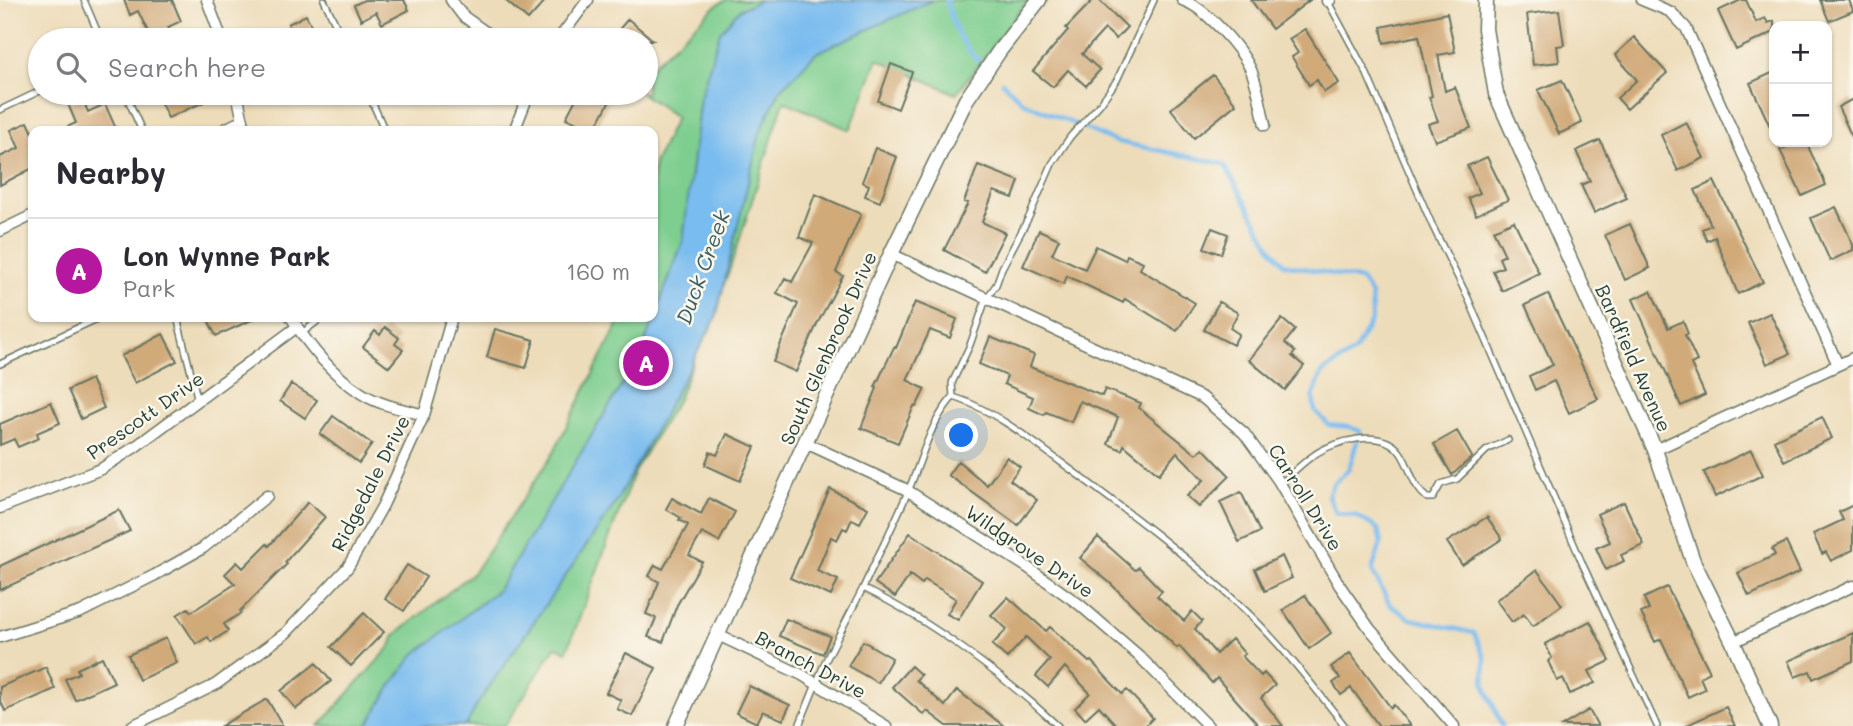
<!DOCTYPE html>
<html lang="en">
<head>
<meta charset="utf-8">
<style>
  body { margin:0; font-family:Mali,sans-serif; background:#f2f2f3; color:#2b2b33 }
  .controls { position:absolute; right:21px; top:21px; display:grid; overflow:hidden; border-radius:14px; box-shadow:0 2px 5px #0004 }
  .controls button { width:63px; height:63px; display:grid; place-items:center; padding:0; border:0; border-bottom:2px solid #e1e1e2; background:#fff; color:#2b2b33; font:35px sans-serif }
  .you { position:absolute; left:962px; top:436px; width:24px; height:24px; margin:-18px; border:5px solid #fff; border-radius:50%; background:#1a73e8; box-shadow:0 0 0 10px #1a73e833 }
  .badge { display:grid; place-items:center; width:46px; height:46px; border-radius:50%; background:#b5179e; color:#fff; font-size:23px; font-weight:700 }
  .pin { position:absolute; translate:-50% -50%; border:4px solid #fff; box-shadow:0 2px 7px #0006 }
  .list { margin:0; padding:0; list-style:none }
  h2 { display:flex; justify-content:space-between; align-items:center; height:91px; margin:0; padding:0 28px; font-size:30px }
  h2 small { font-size:23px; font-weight:400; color:#7c7c81 }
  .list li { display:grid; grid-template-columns:46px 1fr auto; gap:21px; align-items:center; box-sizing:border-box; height:105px; padding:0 28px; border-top:2px solid #e1e1e2 }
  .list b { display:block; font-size:26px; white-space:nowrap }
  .list p { margin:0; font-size:23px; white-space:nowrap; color:#7c7c81 }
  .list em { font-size:23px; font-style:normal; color:#7c7c81 }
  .icon { flex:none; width:38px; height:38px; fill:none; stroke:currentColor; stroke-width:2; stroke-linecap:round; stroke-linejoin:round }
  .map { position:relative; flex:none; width:1853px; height:726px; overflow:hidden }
  .search { position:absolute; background:#fff; box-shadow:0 2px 5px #0004; left:28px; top:28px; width:630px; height:77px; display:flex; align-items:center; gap:18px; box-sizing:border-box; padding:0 24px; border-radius:38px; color:#7c7c81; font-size:26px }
  .panel { position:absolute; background:#fff; box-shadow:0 2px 5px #0004; left:28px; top:126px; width:630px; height:196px; border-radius:14px }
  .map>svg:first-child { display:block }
  .green { fill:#7ece8f; stroke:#4e8662; stroke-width:2 }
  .water { fill:#79bcef; stroke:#4c7c92; stroke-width:2 }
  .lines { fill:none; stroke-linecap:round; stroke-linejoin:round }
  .stream { stroke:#79bcef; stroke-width:4.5 }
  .building { fill:#d1aa7a }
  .service-casing { stroke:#677563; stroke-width:8 }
  .minor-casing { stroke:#677563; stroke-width:13 }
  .tertiary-casing { stroke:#677563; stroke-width:17 }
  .service { stroke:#fff; stroke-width:5 }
  .minor { stroke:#fff; stroke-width:10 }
  .tertiary { stroke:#fff; stroke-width:14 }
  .labels { text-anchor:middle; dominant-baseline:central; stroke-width:5; stroke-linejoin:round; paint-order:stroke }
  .street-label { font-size:19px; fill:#1f3d34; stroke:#fbf7ec }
  .water-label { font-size:21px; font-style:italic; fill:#365d63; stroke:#fbf7ec }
</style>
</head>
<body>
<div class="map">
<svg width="1853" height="726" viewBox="0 0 1853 726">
  <rect width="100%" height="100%" fill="#fbf7ec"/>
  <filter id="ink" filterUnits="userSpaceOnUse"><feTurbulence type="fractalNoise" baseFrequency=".0143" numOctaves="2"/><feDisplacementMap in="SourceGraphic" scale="14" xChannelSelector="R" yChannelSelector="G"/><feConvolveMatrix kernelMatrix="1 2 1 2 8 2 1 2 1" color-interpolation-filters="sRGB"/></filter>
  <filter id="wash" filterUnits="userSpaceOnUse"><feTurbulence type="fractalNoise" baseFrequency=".00686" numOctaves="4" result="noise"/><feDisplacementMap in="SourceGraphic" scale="28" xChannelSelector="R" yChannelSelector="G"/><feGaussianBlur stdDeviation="1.57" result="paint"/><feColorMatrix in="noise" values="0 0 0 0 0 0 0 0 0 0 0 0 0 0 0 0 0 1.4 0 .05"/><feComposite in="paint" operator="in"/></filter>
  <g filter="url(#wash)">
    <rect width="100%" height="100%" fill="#eddcb9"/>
    <!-- green -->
    <path class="green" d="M726,0H1028L956,94L878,59L850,130L784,101L730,269L678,399L634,472L567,651L555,647L505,726H319L391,646L395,635L474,572L551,457L622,317H653V173L654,164L676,117L641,93H646V71L717,5Z"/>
    <!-- water -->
    <path class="water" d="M761,0H933L816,53L780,90L760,132L716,318L615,504L478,703L466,726H367L393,683L414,655L498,590L640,355L683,241L700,97L720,32L740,9Z"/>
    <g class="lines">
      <!-- stream -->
      <path class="stream" d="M946,0C953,24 959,43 978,60
        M1002,82L1023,102L1114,141L1224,164L1270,246L1284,264L1361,280L1371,295L1372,319L1355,351L1322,373L1313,397L1315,411L1329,425L1350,427L1360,431L1349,469L1333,484L1328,496L1336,513L1357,516L1378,529L1381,543L1372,571L1390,605L1411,619L1474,633L1485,658L1484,684L1502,726"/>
    </g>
    <g id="blocks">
      <!-- building -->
      <path class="building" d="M124,0H172L181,21L168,27L174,40H152L138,11L130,15Z
        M364,0H404L409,10L382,24L376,12L361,20L354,5Z
        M505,0H546L528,20Z
        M1093,0H1099L1127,27L1116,39L1105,29L1082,54L1100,70L1086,86L1068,70L1053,87L1033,71L1068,30L1066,28Z
        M1251,0H1310L1272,29Z
        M1741,0H1746L1756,22L1765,18L1768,23L1774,21V32L1736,50L1718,11Z
        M1820,0H1849L1853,11L1829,21Z
        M1559,10L1564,45L1557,46L1559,62L1533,65L1527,14Z
        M1447,13L1455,52L1438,55L1445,91L1455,87L1471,128L1435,141L1428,124L1438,121L1429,97L1432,96L1419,36L1384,43L1381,27Z
        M306,15L314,31L296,40L288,24Z
        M628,19L653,40H610Z
        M1305,29L1339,83L1324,92L1317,80L1309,85L1292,57L1298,53L1289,39Z
        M1634,37L1667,73L1627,109L1617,98L1637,80L1615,55Z
        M891,64L912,72L898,109L878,101Z
        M1774,72V135L1750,83Z
        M1213,75L1236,104L1194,138L1171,109Z
        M1562,80L1582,123L1559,134L1538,90Z
        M156,93H200L204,102L168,118Z
        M579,93H614L594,131L566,118Z
        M82,98L88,112L105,104L117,131H58L76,123L68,104Z
        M1853,99V139L1838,107Z
        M28,122L33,133V168L0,185V157L19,148L11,130Z
        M1686,122L1704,158L1678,171L1661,135Z
        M1600,140L1627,198L1594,213L1581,185L1590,181L1576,151Z
        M1797,142H1806L1826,185L1802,196L1780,150Z
        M875,148L897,157L880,202L865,196L869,185L862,182Z
        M1487,157L1508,200L1476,215L1468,198L1480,193L1467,166Z
        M978,165L1019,181L1013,198L994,191L982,222L1005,233L985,272L944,250L968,203L964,202Z
        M1714,181L1763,282L1738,294L1715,237L1707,241L1702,229L1711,225L1695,190Z
        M815,194L861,214L836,272L843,276L817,324L796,372L773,362L798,304L777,293L785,278L792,282L813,243L799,237Z
        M1836,207L1853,245V250L1830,261L1811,218Z
        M1514,221L1539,273L1502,291L1493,271L1503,267L1499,258L1505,255L1493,230Z
        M1630,224L1650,268L1625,280L1605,235Z
        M1212,228L1228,234L1221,254L1204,248Z
        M1039,230L1059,239L1052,254L1085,269L1096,246L1125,260L1127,255L1143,262L1140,269L1195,303L1177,331L1125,299L1123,303L1067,276L1064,284L1023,266Z
        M1651,291L1668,328L1683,321L1688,334L1685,335L1697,361L1691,364L1705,395L1681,406L1633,299Z
        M1548,294L1598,399L1569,413L1554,381L1535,390L1529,376L1553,365L1525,305Z
        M915,302L957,319L950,338L930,330L907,380L925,389L916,407L914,406L898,443L861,428L877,388L875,387L894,347L896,348Z
        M1219,302L1238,313L1230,328L1239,334L1233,345L1204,330Z
        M1770,313L1790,354L1767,364L1748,323Z
        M215,317H258L216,336L208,320Z
        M1282,319L1295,330L1285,343L1295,352L1292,356L1304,366L1285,390L1249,360Z
        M385,327L399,338L395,344L403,350L389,367L363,347L375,331L380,335Z
        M495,329L534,340L526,368L487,357Z
        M163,334L177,361L135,383L121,356Z
        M990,337L1034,355L1030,367L1102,396L1105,389L1141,403L1139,408L1196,454L1203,448L1230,476L1199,507L1187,496L1204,480L1177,452L1159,474L1124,445L1122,450L1108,444L1118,417L1080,401L1071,422L1046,412L1044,415L1029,408L1033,397L1004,384L1007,376L979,364Z
        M91,379L104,408L81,419L68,390Z
        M291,384L317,400L305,418L280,401Z
        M51,402L60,423L37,433L39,438L18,447L14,439L0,445V424Z
        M333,416L372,444L359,463L320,434Z
        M1822,417L1832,438L1784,461L1774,440Z
        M1457,431L1472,457L1452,475L1434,444Z
        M727,434L755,447L740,481L705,465L710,452L717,455Z
        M1751,450L1763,475L1715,497L1704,472Z
        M1007,457L1020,467L1010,480L1037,500L1018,525L948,475L958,461L987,485Z
        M830,489L868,508L860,523L852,519L847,530L843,528L837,540L831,537L817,571L838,580L831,596L790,578Z
        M1241,492L1260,532L1239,542L1220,502Z
        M672,498L701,514L709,498L735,512L719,542L702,533L689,555L702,562L677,605L663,642L648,637L656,618L646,614L659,582L649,576L655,565L663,569L688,525L679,520L681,518L666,509Z
        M308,502L325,517L285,562L287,564L240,611L241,613L224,624L228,631L211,642L208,637L196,644L177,615L188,608L191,612L235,584L225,574L237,562L243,568L267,544L269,546Z
        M1624,502L1644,545L1621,555L1624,561L1606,570L1596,548L1610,542L1597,514Z
        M1853,505V550L1831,561L1826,552L1822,554L1813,534L1843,520L1839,512Z
        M119,510L130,531L0,590V566Z
        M1487,517L1502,539L1462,565L1447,542Z
        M910,533L982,581L958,620L947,614L956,599L925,580L922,584L910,575L895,597L875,583Z
        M1098,537L1135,570L1139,567L1162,591L1157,596L1184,621L1192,611L1202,621L1195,629L1216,654L1232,639L1245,654L1242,656L1261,676L1264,673L1275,685L1261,698L1283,726H1259L1217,678L1212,683L1179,646L1177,648L1110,583L1080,558Z
        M1786,542L1800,572L1749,596L1738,573L1775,555L1772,549Z
        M1282,556L1292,578L1265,591L1255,569Z
        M407,565L426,577L404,611L385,599Z
        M1537,570L1562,605L1533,626L1524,614L1512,622L1496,600Z
        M1667,587L1710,672L1700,677L1705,689L1688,697L1661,639L1655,642L1641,613L1649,610L1644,598Z
        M1305,595L1331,633L1309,649L1283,610Z
        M1008,597L1046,631L1050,627L1089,662L1091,661L1122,694L1127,690L1153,718L1145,726H1117L1099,706L1085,719L1075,708L1090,693L1065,667L1048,687L1036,676L1050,660L1026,637L1007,658L992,645L1007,629L991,615Z
        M364,613L384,632L351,666L331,647Z
        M786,619L830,636L823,654L779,636Z
        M1590,621L1610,661L1589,671L1595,683L1570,694L1563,678L1557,681L1548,661L1552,658L1545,644Z
        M1853,633V661L1813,679L1810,671L1795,677L1788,661Z
        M166,638L177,663L139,680L128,655Z
        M863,641L892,658L878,683L848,666Z
        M626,653L656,668L632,716L617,709L621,700L606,693Z
        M1350,653L1391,708L1394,705L1410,726H1379L1351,688L1341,695L1333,683L1340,678L1331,667Z
        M102,657L114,682L75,700L65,679L79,673L77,669Z
        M316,663L331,681L296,709L281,691Z
        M911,666L921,675L916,680L945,706L957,690L1004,726H947L927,711L924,715L892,687Z
        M46,667L55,689L5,711L0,700V687Z
        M749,686L790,705L783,720L763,711L757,723L736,713Z
        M267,699L283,726H221Z
        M1726,707L1735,726H1685Z
        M1589,710L1598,726H1562Z"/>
    </g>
  </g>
  <g filter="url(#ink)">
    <use href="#blocks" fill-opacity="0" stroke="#677563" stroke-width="2"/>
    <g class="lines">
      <defs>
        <path id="service" d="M84,0L101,40
          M324,0L343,40
          M1327,0L1366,72L1433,227L1468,298L1583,565L1657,726
          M125,93L142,131
          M368,93L385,131
          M0,110L40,91
          M177,317L198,401
          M302,333L323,317
          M0,364L101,317
          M953,397C991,408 1034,442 1066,466C1127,511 1189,557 1244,609C1279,642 1315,688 1345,726
          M1281,484C1291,474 1302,463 1314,455C1334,441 1382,427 1400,452C1411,467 1411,485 1427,498H1433L1441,484L1457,479L1487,450L1508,440
          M799,726L825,662L863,588
          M1058,726C1003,675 930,620 863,588C879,552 899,516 913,479C925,449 931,422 953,397L952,383L970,345L986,299L996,285L1002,268L1029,217L1052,164L1070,137L1100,104L1117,80L1154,0"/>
        <path id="minor" d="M207,0L222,40
          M451,0L463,16L497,40
          M1182,0C1205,7 1241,48 1251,70C1258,87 1261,107 1265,125
          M1642,0L1671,12L1686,28L1838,365
          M1327,1L1330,0
          M558,40L588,0
          M237,93L245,131
          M221,131L243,120
          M514,131L529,93
          M0,231L33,215
          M891,254L1203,398L1244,433L1278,480L1340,586L1370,629L1454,726
          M291,317C309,347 332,374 361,393C379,405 403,409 424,415
          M806,443L905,489L1027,567L1080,605L1139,656L1208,726
          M1655,450L1853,358
          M0,508L101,469L135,447L297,327
          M718,635L802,675L886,726
          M0,637L81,612L155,575L203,548L267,496
          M1733,642L1853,586
          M132,726L215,685L286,633L348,567L383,505L424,415L452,317"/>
        <path id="tertiary" d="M1486,0L1485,29L1496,94L1655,450L1693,561L1733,642L1770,726
          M676,726L891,254L966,100L1000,50L1039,0"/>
      </defs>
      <!-- service casing -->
      <use href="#service" class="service-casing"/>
      <!-- minor casing -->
      <use href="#minor" class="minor-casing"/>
      <!-- tertiary casing -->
      <use href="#tertiary" class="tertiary-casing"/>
      <!-- service -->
      <use href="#service" class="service"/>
      <!-- minor -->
      <use href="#minor" class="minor"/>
      <!-- tertiary -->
      <use href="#tertiary" class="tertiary"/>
    </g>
  </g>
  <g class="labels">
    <!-- street labels -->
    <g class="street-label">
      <text transform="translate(828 348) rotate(-66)">South Glenbrook Drive</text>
      <text transform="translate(1634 358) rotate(66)">Bardfield Avenue</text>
      <text transform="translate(145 415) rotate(-35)">Prescott Drive</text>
      <text transform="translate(370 483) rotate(-63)">Ridgedale Drive</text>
      <text transform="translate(1306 497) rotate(58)">Carroll Drive</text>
      <text transform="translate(1030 551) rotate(34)">Wildgrove Drive</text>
      <text transform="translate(811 664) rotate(28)">Branch Drive</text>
    </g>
    <!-- water labels -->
    <g class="water-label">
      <text transform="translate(702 267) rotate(-70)">Duck Creek</text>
    </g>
  </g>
</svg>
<div class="controls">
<button>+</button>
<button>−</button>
</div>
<div class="you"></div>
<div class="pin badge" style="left:646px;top:363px">A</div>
<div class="search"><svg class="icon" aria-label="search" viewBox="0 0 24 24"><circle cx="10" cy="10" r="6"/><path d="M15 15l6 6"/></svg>Search here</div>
<section class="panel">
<h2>Nearby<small></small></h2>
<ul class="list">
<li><span class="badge">A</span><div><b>Lon Wynne Park</b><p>Park</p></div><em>160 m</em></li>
</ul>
</section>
</div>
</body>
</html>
